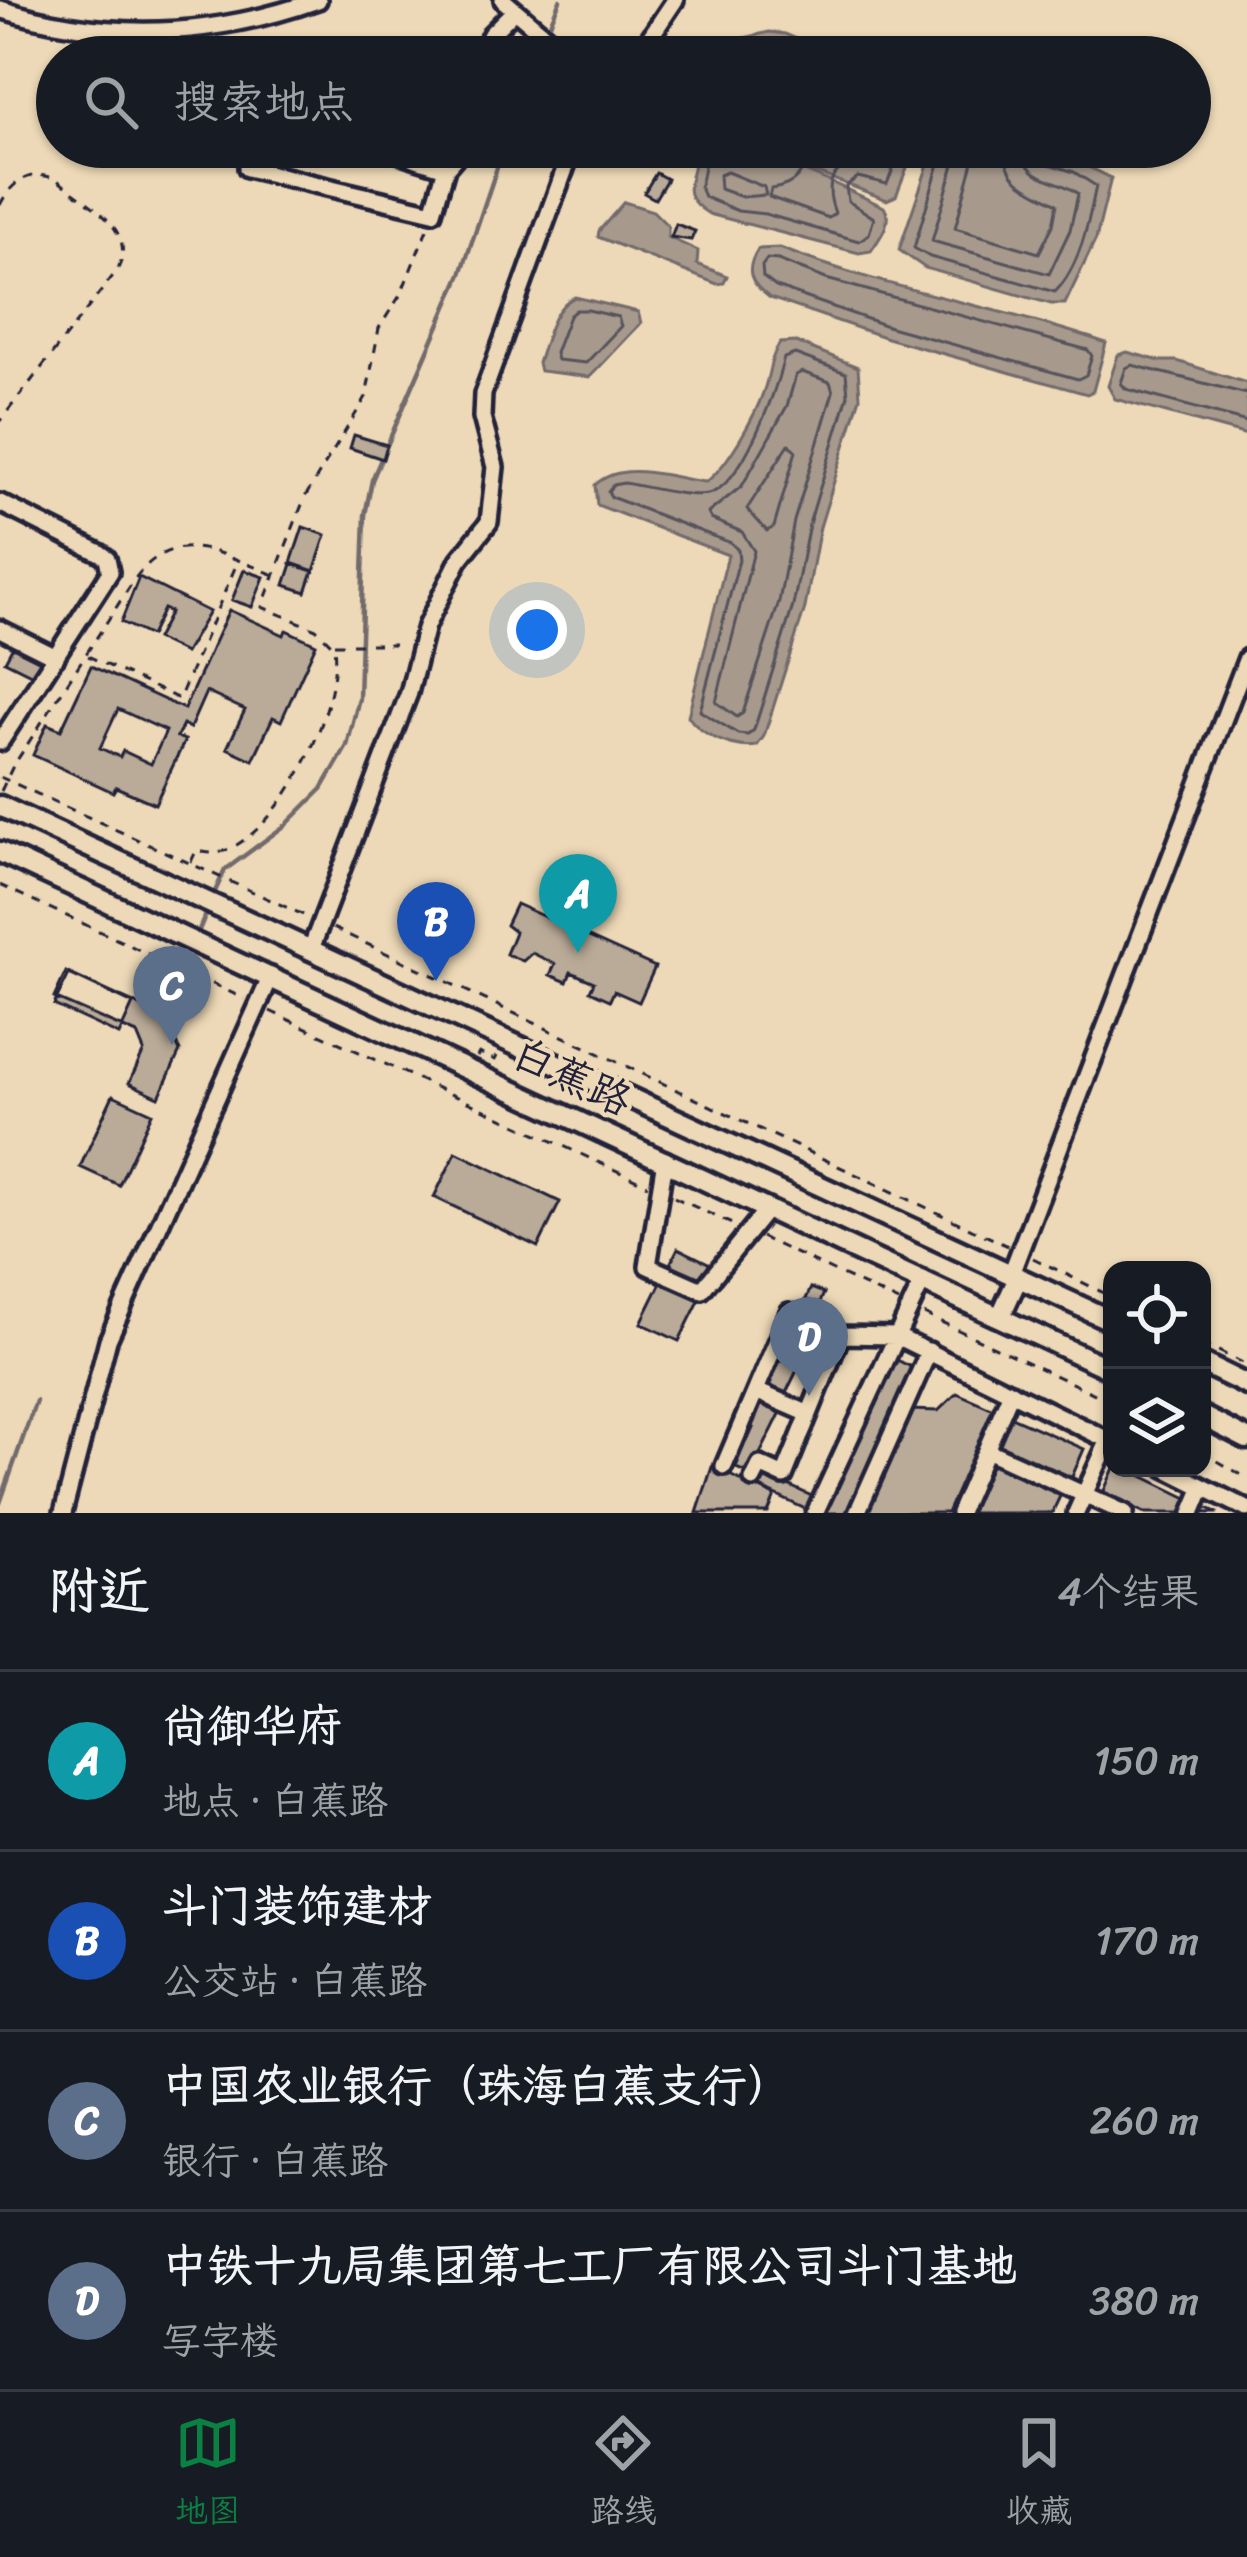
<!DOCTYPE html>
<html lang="zh">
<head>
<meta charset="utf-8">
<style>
  body { margin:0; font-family:Sriracha,"LXGW WenKai TC",sans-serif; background:#242831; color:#f1f3f6 }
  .controls { position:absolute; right:36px; bottom:36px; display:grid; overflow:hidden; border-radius:24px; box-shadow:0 3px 9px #0004 }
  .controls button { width:108px; height:108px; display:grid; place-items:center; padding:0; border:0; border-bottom:3px solid #363941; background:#171b24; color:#f1f3f6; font:60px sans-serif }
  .you { position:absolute; left:537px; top:630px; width:42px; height:42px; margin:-30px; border:9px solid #fff; border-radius:50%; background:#1a73e8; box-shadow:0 0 0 18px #1a73e833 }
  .badge { display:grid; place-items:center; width:78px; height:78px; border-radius:50%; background:#0b8043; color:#fff; font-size:39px; font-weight:700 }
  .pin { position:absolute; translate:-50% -99px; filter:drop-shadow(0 3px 6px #0008) }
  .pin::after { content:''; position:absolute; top:63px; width:42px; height:36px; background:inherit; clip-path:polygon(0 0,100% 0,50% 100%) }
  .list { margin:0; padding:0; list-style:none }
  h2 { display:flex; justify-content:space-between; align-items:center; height:156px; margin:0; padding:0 48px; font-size:51px }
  h2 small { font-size:39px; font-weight:400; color:#9ea1a6 }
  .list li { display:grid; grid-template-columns:78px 1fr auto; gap:36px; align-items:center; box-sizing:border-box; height:180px; padding:0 48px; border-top:3px solid #363941 }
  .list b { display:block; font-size:45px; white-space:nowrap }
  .list p { margin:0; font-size:39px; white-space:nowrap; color:#9ea1a6 }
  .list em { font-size:39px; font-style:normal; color:#9ea1a6 }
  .icon { flex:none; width:66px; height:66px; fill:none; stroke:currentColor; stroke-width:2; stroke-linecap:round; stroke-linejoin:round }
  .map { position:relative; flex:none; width:1247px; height:1513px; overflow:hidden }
  .search { position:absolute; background:#171b24; box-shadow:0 3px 9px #0004; left:36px; right:36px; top:36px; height:132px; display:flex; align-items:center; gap:30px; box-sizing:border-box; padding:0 42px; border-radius:66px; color:#9ea1a6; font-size:45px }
  .sheet { height:876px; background:#171b24 }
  nav { display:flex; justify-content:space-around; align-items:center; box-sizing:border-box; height:168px; border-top:3px solid #363941; background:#171b24; font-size:33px; color:#9ea1a6 }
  nav a { display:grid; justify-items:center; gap:6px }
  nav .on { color:#0b8043 }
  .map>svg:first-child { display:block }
  .water { fill:#a79a8d; stroke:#726a6c; stroke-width:3 }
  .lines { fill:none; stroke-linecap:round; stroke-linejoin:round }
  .shore { stroke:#57525c; stroke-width:3 }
  .stream { stroke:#726a6c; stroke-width:4.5 }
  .building { fill:#baab98; stroke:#22223b; stroke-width:3; fill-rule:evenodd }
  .minor-casing { stroke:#22223b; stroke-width:24 }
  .major-casing { stroke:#22223b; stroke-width:27 }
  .path { stroke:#22223b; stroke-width:3; stroke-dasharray:9 9; stroke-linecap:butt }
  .minor { stroke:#edd9b7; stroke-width:15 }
  .major { stroke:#edd9b7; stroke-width:18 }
  .labels { text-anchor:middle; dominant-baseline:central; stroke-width:9; stroke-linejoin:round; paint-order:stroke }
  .street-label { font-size:42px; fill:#22223b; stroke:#edd9b7 }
</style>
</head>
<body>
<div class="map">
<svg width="1247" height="1513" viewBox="0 0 1247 1513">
  <rect width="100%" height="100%" fill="#edd9b7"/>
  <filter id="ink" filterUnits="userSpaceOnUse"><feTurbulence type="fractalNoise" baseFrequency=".00833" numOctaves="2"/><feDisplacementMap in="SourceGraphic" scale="24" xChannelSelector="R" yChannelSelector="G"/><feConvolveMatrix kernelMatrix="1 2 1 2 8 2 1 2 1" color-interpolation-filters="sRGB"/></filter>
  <g filter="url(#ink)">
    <!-- water -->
    <path class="water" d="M769,32L785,34L838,57H737L740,39Z
      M696,147C761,147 826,179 884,207C894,221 879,239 871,251L859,253L709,214C674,193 696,179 696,147Z
      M750,147H915L896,196L887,200Z
      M934,147C1008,147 1043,142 1111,178L1096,239L1065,304H1051L925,268L899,250Z
      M624,202L653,211L668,226V237L698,251L697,264L727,276L724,283L717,284L598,237L599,231Z
      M780,248C886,290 999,306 1106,343L1093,391L1087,394L887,338L770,298C750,283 744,271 758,249Z
      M575,297L638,312L641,323L590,377L540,371L538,363C546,341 552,306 575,297Z
      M796,342L858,367L860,397L820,527L805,608L764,736L757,746C734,750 700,735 688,716L728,555L597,505L595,485C623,459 670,478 706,482C727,467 756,415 764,390C770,373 770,357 780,343Z
      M1127,352L1160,361H1177L1247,383V435L1115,399L1108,386L1118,355Z"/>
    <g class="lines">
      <!-- shore -->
      <path class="shore" d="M708,147L700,187L704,197L738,211L765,214L859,241L869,234L874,218L848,201L846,186L858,177L887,184L902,147
        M802,147C809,172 795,186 771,189L769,197L829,218L835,213C820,174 841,159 878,164L886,147
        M944,147L914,248L930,257L1055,292C1080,267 1089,220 1096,186L1074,172L1043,162L1037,147
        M959,147L932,241L1049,274L1070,230L1078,194C1057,176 1025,183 1022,147
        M977,147L955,228L1039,253L1053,225L1057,204C1031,188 1006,185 1004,147
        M727,172L764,187L766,195L742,197L720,189L719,175Z
        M778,260L826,279L1088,350L1092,356L1086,375L1078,379L890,327L776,287L763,277L762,266L767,259Z
        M588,310L618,317L621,326L586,363L557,360L555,353L569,316L576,310Z
        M795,354L846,373L848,395L809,524L793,606L754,730L748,735L738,734L700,711L739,560L738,550L731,543L611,497L608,491L613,485L624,483C644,486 689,498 708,494C743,486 776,389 784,358Z
        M802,372L830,382L833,392L794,521L779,602L743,713L737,717L716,702L754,551L742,532L711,519L708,513L742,486L787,406L796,375Z
        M1247,394L1132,365L1126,368L1121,383L1126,389L1247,422
        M789,444L796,451L774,527L767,531L747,509Z"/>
      <!-- stream -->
      <path class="stream" d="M536,57L560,0
        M212,898L225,870L287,824L322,789L347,746L359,698L365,515L372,480L461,274L504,147
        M196,937L208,909
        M180,972L191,947
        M0,1503L36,1401"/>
    </g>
    <!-- building -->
    <path class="building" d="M656,173L667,179L655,199L644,193Z
      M676,224L695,231L691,240L671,237Z
      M354,435L387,445L383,459L350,448Z
      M303,527L326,535L314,571L291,563Z
      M292,564L313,571L306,592L285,585Z
      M244,570L264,577L252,607L232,600Z
      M139,577L209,612L185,653L156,639L170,612L163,609L150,636L121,622Z
      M229,610L284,635L286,630L316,644L281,721L273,717L253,760L227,748L245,710L206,692L190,728L183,725L177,737L185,740L155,804L116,787L113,792L33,755L47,724L61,730L91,666L184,709ZM118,709L166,731L151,764L123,751L120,757L100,748Z
      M14,644L44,659L35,676L5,661Z
      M516,904L655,967L639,1002L614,991L610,1000L590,991L594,982L571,972L567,982L550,975L555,964L532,953L523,961L506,954L515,932L506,925Z
      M66,972L164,1017L180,1051L159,1097L129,1083L144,1051L137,1034L54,998Z
      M69,974L133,1004L119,1035L54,1005Z
      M113,1095L152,1113L119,1185L80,1167Z
      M456,1152L560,1202L538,1247L434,1197Z
      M678,1248L716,1267L679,1341L641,1323Z
      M811,1288L824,1293L819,1305L806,1299Z
      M799,1323L813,1329L810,1336L813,1338L783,1399L768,1392L770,1387L766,1384L777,1359L782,1361L786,1352L781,1350L793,1324L797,1327Z
      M889,1356L913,1368L846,1513H816Z
      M957,1393L1084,1449L1071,1479L981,1438L947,1513H862L910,1410L938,1411Z
      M760,1400L780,1404L778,1410L781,1412L750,1474L736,1468L738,1462L733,1460L744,1434L749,1437L753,1428L748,1426Z
      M993,1461L1062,1492L1052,1513H969Z
      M712,1467L775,1496L768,1513H697Z
      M1114,1468H1126L1218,1513H1145L1103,1493Z
      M762,1473L818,1499L812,1512L756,1486Z"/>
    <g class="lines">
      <defs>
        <path id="minor" d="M503,0L570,57
          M0,9C106,42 214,37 318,0
          M480,57L491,34L514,11
          M637,57L675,0
          M401,154L446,168
          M247,168L433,212L446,168L464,147
          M0,503L100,553L107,558L110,572L0,742
          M0,629L56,657
          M311,949L409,693L426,626L459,560L489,522L495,467L482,417L483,394L573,147
          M665,1160L648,1266L702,1290L768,1208
          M1011,1274L1247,658
          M756,1391L809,1414
          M986,1450L1125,1513
          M724,1466L789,1312L841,1335L896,1336L1112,1442
          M1165,1468L1247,1509
          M753,1479L760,1465L784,1476L841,1335
          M63,1513L108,1340L271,976
          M815,1513L923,1280
          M857,1513L929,1351
          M959,1513L1011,1392
          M1076,1513L1111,1435
          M1192,1513L1203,1487"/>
        <path id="major" d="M0,806L1112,1321
          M0,852L1112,1370
          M1000,1317L1018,1278
          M1202,1363L1247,1385
          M1202,1416L1247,1439"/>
      </defs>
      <!-- minor casing -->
      <use href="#minor" class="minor-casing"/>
      <!-- major casing -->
      <use href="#major" class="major-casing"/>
      <!-- path -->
      <path class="path" d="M0,205C12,181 30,169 56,179C84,202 142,230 116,272L0,421
        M334,644H395
        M88,656L179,699L237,563
        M0,777L308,917
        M1,791L12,768L134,580C175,523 222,555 275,575
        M191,862L196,851C206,852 215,855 224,851C283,830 342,707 334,647L316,629L262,607L305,497L366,397L379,328L401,294L429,224
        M0,885L245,999
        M333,928L1008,1246
        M270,1011L648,1185
        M477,1057L479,1053L495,1060L497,1056
        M674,1197L736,1226
        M761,1237L899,1302
        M1033,1258L1112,1297
        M924,1314L1112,1402
        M1202,1343L1247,1365
        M1202,1452L1247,1478"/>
      <!-- minor -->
      <use href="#minor" class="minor"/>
      <!-- major -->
      <use href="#major" class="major"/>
    </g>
  </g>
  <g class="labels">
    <!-- street labels -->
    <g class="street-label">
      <text transform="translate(572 1077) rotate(25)">白蕉路</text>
    </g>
  </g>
</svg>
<div class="controls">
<button><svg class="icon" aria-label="locate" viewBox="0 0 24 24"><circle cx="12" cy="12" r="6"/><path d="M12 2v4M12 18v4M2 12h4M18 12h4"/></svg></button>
<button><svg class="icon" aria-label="layers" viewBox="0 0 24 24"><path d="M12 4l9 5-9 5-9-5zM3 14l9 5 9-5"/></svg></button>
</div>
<div class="you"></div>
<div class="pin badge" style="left:578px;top:953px;background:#0f9aa8">A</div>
<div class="pin badge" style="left:436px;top:981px;background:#1a4fb4">B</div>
<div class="pin badge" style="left:172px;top:1045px;background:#5c6f8a">C</div>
<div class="pin badge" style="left:809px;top:1396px;background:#5c6f8a">D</div>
<div class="search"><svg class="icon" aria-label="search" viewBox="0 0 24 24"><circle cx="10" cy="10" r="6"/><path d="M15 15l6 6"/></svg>搜索地点</div>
</div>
<section class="sheet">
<h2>附近<small>4个结果</small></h2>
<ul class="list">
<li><span class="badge" style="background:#0f9aa8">A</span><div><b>尚御华府</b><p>地点 · 白蕉路</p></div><em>150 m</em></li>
<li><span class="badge" style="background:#1a4fb4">B</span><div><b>斗门装饰建材</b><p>公交站 · 白蕉路</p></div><em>170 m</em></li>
<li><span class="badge" style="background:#5c6f8a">C</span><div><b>中国农业银行（珠海白蕉支行）</b><p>银行 · 白蕉路</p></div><em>260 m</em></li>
<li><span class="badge" style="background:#5c6f8a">D</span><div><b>中铁十九局集团第七工厂有限公司斗门基地</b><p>写字楼</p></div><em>380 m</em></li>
</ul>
</section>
<nav>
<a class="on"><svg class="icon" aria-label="map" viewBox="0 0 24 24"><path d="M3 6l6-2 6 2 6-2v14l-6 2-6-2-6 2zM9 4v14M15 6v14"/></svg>地图</a>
<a><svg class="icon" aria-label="directions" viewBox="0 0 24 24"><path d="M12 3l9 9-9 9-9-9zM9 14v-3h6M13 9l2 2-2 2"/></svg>路线</a>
<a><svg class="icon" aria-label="saved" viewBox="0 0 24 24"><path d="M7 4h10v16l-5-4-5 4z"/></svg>收藏</a>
</nav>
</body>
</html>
